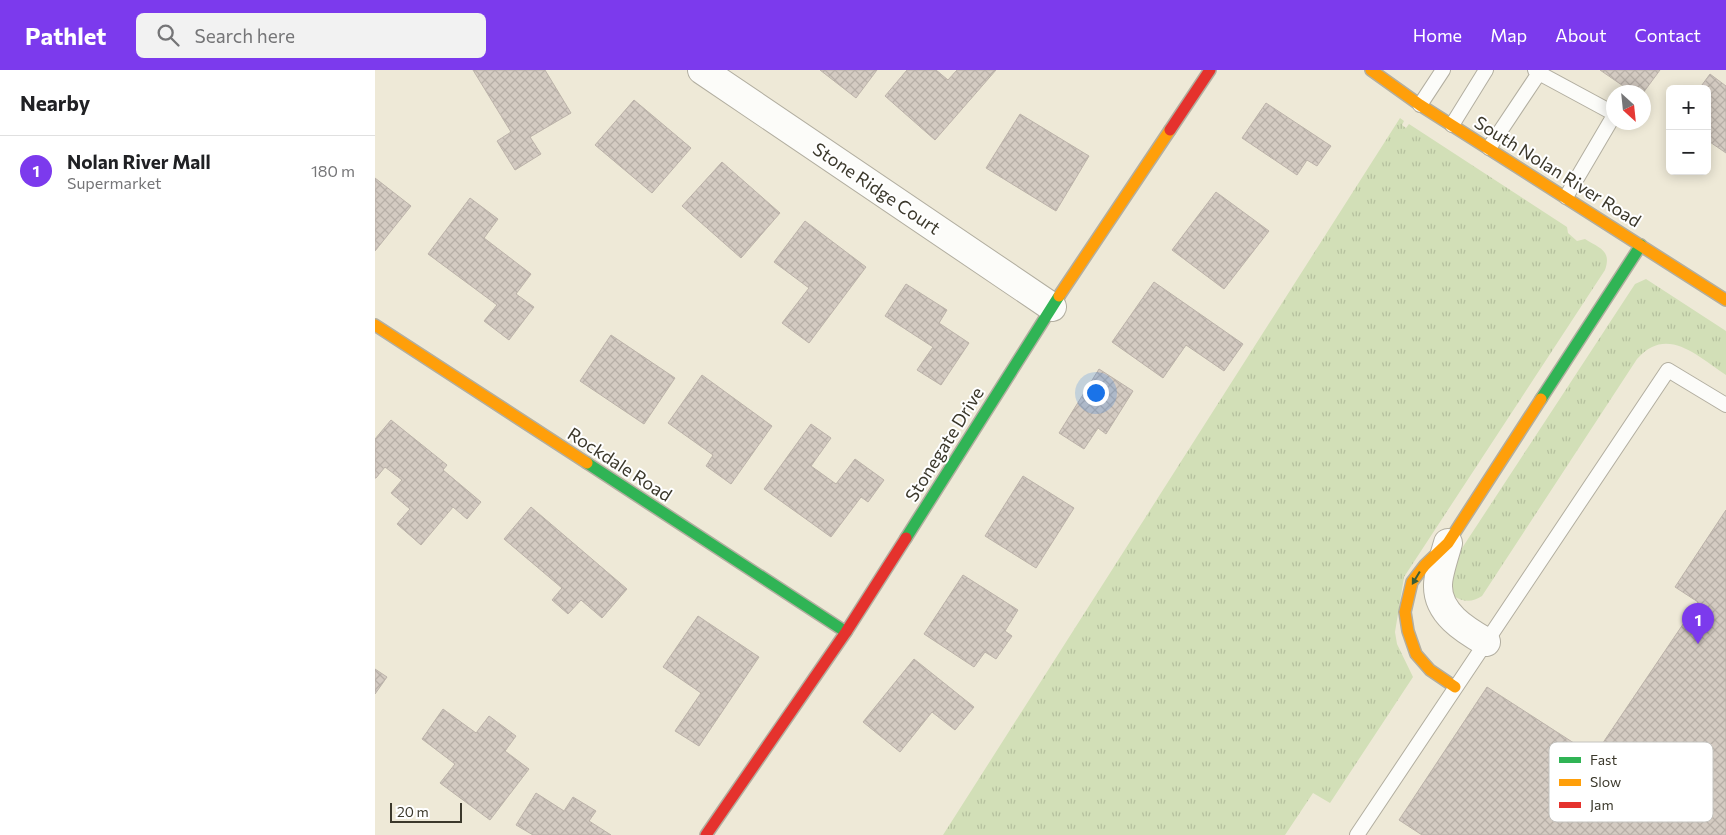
<!DOCTYPE html>
<html lang="en">
<head>
<meta charset="utf-8">
<style>
  body { margin:0; font-family:Commissioner,sans-serif; background:#f2f2f2; color:#202124 }
  .controls { position:absolute; right:15px; top:15px; display:grid; overflow:hidden; border-radius:8px; box-shadow:0 2px 12px #0003 }
  .controls button { width:45px; height:45px; display:grid; place-items:center; padding:0; border:0; border-bottom:1px solid #e0e0e0; background:#fff; color:#202124; font:25px sans-serif }
  .compass { position:absolute; left:1231px; top:15px; width:45px; height:45px; border-radius:50%; background:#fff; box-shadow:0 2px 12px #0003; rotate:153deg }
  .scale { position:absolute; left:15px; bottom:12px; width:72px; box-sizing:border-box; padding-left:5px; border:2px solid #3b382b; border-top:0; font-size:14px; line-height:18px; white-space:nowrap; color:#3b382b; -webkit-text-stroke:4px #fff; paint-order:stroke }
  .you { position:absolute; left:720px; top:322px; width:18px; height:18px; margin:-12px; border:4px solid #fff; border-radius:50%; background:#1a73e8; box-shadow:0 0 0 8px #1a73e833 }
  .badge { display:grid; place-items:center; width:32px; height:32px; border-radius:50%; background:#7c3aed; color:#fff; font-size:16px; font-weight:700 }
  .pin { position:absolute; translate:-50% -41px; filter:drop-shadow(0 1px 2px #0008) }
  .pin::after { content:''; position:absolute; top:26px; width:18px; height:15px; background:inherit; clip-path:polygon(0 0,100% 0,50% 100%) }
  .list { margin:0; padding:0; list-style:none }
  h2 { display:flex; justify-content:space-between; align-items:center; height:65px; margin:0; padding:0 20px; font-size:21px }
  h2 small { font-size:16px; font-weight:400; color:#757577 }
  .list li { display:grid; grid-template-columns:32px 1fr auto; gap:15px; align-items:center; box-sizing:border-box; height:70px; padding:0 20px; border-top:1px solid #e0e0e0 }
  .list b { display:block; font-size:19px; white-space:nowrap }
  .list p { margin:0; font-size:16px; white-space:nowrap; color:#757577 }
  .list em { font-size:16px; font-style:normal; color:#757577 }
  .icon { flex:none; width:28px; height:28px; fill:none; stroke:currentColor; stroke-width:2; stroke-linecap:round; stroke-linejoin:round }
  .map { position:relative; flex:none; width:1351px; height:765px; overflow:hidden }
  header { display:flex; align-items:center; gap:30px; box-sizing:border-box; height:70px; padding:0 25px; background:#7c3aed; color:#fff }
  header strong { font-size:24px }
  nav { display:flex; gap:28px; margin-inline-start:auto; font-size:18px }
  .search { width:350px; height:45px; background:#f2f2f2; display:flex; align-items:center; gap:12px; box-sizing:border-box; padding:0 18px; border-radius:8px; color:#757577; font-size:19px }
  main { display:flex }
  aside { flex:1; background:#fff }
  .map>svg:first-child { display:block }
  .grass { fill:url(#grass-tufts) }
  .building { fill:url(#building-cross-hatch); stroke:#bcb3aa }
  .lines { fill:none; stroke-linecap:round; stroke-linejoin:round }
  .lane-casing { stroke:#b2aea0; stroke-width:16 }
  .street-casing { stroke:#b2aea0; stroke-width:30 }
  .fast-casing { stroke:#b2aea0; stroke-width:14 }
  .slow-casing { stroke:#b2aea0; stroke-width:14 }
  .jam-casing { stroke:#b2aea0; stroke-width:14 }
  .lane { stroke:#fcfcf9; stroke-width:14 }
  .street { stroke:#fcfcf9; stroke-width:28 }
  .fast { stroke:#30b455; stroke-width:11 }
  .slow { stroke:#ff9f0a; stroke-width:11 }
  .jam { stroke:#e5322d; stroke-width:11 }
  .oneway { fill:#385d38 }
  .labels { text-anchor:middle; dominant-baseline:central; stroke-width:4; stroke-linejoin:round; paint-order:stroke }
  .street-label { font-size:18px; fill:#3b382b; stroke:#fff }
  .key { fill:#fff; stroke:#c4c3bf; stroke-width:1 }
  .key-label { font-size:14px; fill:#3b382b }
</style>
</head>
<body>
<header>
<strong>Pathlet</strong>
<div class="search"><svg class="icon" aria-label="search" viewBox="0 0 24 24"><circle cx="10" cy="10" r="6"/><path d="M15 15l6 6"/></svg>Search here</div>
<nav><a>Home</a><a>Map</a><a>About</a><a>Contact</a></nav>
</header>
<main>
<aside>
<h2>Nearby<small></small></h2>
<ul class="list">
<li><span class="badge">1</span><div><b>Nolan River Mall</b><p>Supermarket</p></div><em>180 m</em></li>
</ul>
</aside>
<div class="map">
<svg width="1351" height="765" viewBox="0 0 1351 765">
  <defs>
    <pattern id="grass-tufts" width="24" height="20" patternUnits="userSpaceOnUse" patternTransform="scale(1.25)"><rect width="24" height="20" fill="#d2dfb7"/><path d="M3 7l-1-3M5 7V3M7 7l1-3M15 17l-1-3M17 17v-4M19 17l1-3" fill="none" stroke="#b5c09e"/></pattern>
    <pattern id="building-cross-hatch" width="8" height="8" patternUnits="userSpaceOnUse" patternTransform="scale(1.25)"><rect width="8" height="8" fill="#d4cbc2"/><path d="M0 0l8 8M0 8l8-8" fill="none" stroke="#b7afa7"/></pattern>
  </defs>
  <rect width="100%" height="100%" fill="#eee9d7"/>
  <!-- grass -->
  <path class="grass" d="M1025,48L1029,51L1027,55L1031,58L1034,54L1192,157L1193,163L1202,171L1210,169C1224,178 1237,180 1230,200L1029,507L1020,562L1022,574L1038,607L955,733L938,723L910,765H568Z
    M1271,209L1351,261V305C1322,286 1292,255 1262,289L1107,526C1097,533 1087,532 1077,525L1074,498L1260,214Z"/>
  <!-- building -->
  <path class="building" d="M98,0H170L196,43L155,67L166,84L140,100L122,71L136,62Z
    M445,0H502L481,28Z
    M532,0H561L573,10L582,0H621L560,70L510,26Z
    M1225,0H1285L1268,23L1257,22Z
    M1335,4L1351,16V83L1332,70V19H1324Z
    M259,30L316,78L277,123L220,75Z
    M891,33L956,76L942,96L932,90L922,105L867,68Z
    M645,44L714,86L681,141L611,98Z
    M347,92L405,143L366,188L307,136Z
    M0,108L36,136L0,181Z
    M841,122L894,161L849,219L797,180Z
    M95,128L123,149L109,168L156,204L141,224L159,237L134,270L109,251L122,235L53,184Z
    M430,151L491,197L434,273L407,253L434,218L399,192Z
    M779,212L868,274L849,301L811,275L788,308L737,272Z
    M531,214L572,240L564,253L594,273L566,315L542,300L558,277L510,246Z
    M236,265L300,308L269,354L205,311Z
    M724,299L758,321L731,364L723,358L709,379L684,363Z
    M327,305L397,356L356,414L331,396L338,385L293,353Z
    M16,350L72,395L68,400L106,432L92,449L78,437L46,475L22,454L35,439L16,423L27,410L10,397L1,408H0V369Z
    M436,354L456,368L436,396L461,414L480,389L509,410L493,432L486,427L456,467L389,419Z
    M648,406L699,438L661,498L610,466Z
    M156,437L252,519L227,548L206,530L193,544L177,530L187,518L129,469Z
    M1351,440V765H1047L1024,750L1112,617L1219,686L1323,532L1300,517Z
    M588,505L643,540L630,561L637,566L621,589L610,582L599,597L549,564Z
    M323,546L384,587L324,676L300,661L326,623L288,597Z
    M539,589L599,637L580,660L557,642L525,682L488,652Z
    M0,599L12,607L0,624Z
    M68,639L101,663L114,646L141,666L130,681L154,699L115,750L65,713L80,694L47,669Z
    M161,723L189,741L198,727L221,741L214,751L236,765H158L141,755Z"/>
  <g class="lines">
    <defs>
      <path id="lane" d="M1164,3L1238,43
        M1045,35L1068,0
        M1077,55L1111,0
        M1114,78L1164,3L1160,0
        M1191,127L1238,47
        M982,765L1293,300L1351,335"/>
      <path id="street" d="M327,0L677,237
        M1073,473C1070,484 1063,504 1063,515C1062,543 1090,560 1111,572"/>
      <path id="fast" d="M1166,329L1266,175
        M212,393L471,562
        M531,468L684,226"/>
      <path id="slow" d="M996,0L1045,35L1351,230
        M684,226L795,60
        M0,255L212,393
        M1080,617L1055,600L1041,584L1033,561L1030,542L1037,512L1050,495L1073,473L1166,329"/>
      <path id="jam" d="M795,60L835,0
        M331,765L471,562L531,468"/>
    </defs>
    <!-- lane casing -->
    <use href="#lane" class="lane-casing"/>
    <!-- street casing -->
    <use href="#street" class="street-casing"/>
    <!-- fast casing -->
    <use href="#fast" class="fast-casing"/>
    <!-- slow casing -->
    <use href="#slow" class="slow-casing"/>
    <!-- jam casing -->
    <use href="#jam" class="jam-casing"/>
    <!-- lane -->
    <use href="#lane" class="lane"/>
    <!-- street -->
    <use href="#street" class="street"/>
    <!-- fast -->
    <use href="#fast" class="fast"/>
    <!-- slow -->
    <use href="#slow" class="slow"/>
    <!-- jam -->
    <use href="#jam" class="jam"/>
  </g>
  <!-- one-way arrows -->
  <defs><path id="oneway-solid" d="M-6-.8H1V-3.2L6.5 0L1 3.2V.8H-6Z" transform="scale(1.25)"/></defs>
  <use class="oneway" href="#oneway-solid" transform="translate(1041 508) rotate(121)"/>
  <g class="labels">
    <!-- street labels -->
    <g class="street-label">
      <text transform="translate(1183 101) rotate(32)">South Nolan River Road</text>
      <text transform="translate(502 118) rotate(34)">Stone Ridge Court</text>
      <text transform="translate(569 374) rotate(-58)">Stonegate Drive</text>
      <text transform="translate(245 394) rotate(33)">Rockdale Road</text>
    </g>
  </g>
  <!-- legend -->
  <rect x="1174" y="672" width="164" height="80" rx="8" class="key"/>
  <rect x="1184" y="687" width="22" height="6" fill="#30b455"/>
  <rect x="1184" y="709" width="22" height="7" fill="#ff9f0a"/>
  <rect x="1184" y="732" width="22" height="6" fill="#e5322d"/>
  <g class="key-label">
    <text x="1215" y="695">Fast</text>
    <text x="1215" y="717">Slow</text>
    <text x="1215" y="740">Jam</text>
  </g>
</svg>
<div class="controls">
<button>+</button>
<button>−</button>
</div>
<svg class="compass" viewBox="-18 -18 36 36"><path d="M0-13l5 13h-10z" fill="#e53935"/><path d="M0 13l5-13h-10z" fill="#757577"/></svg>
<div class="scale">20 m</div>
<div class="you"></div>
<div class="pin badge" style="left:1323px;top:574px">1</div>
</div>
</main>
</body>
</html>
